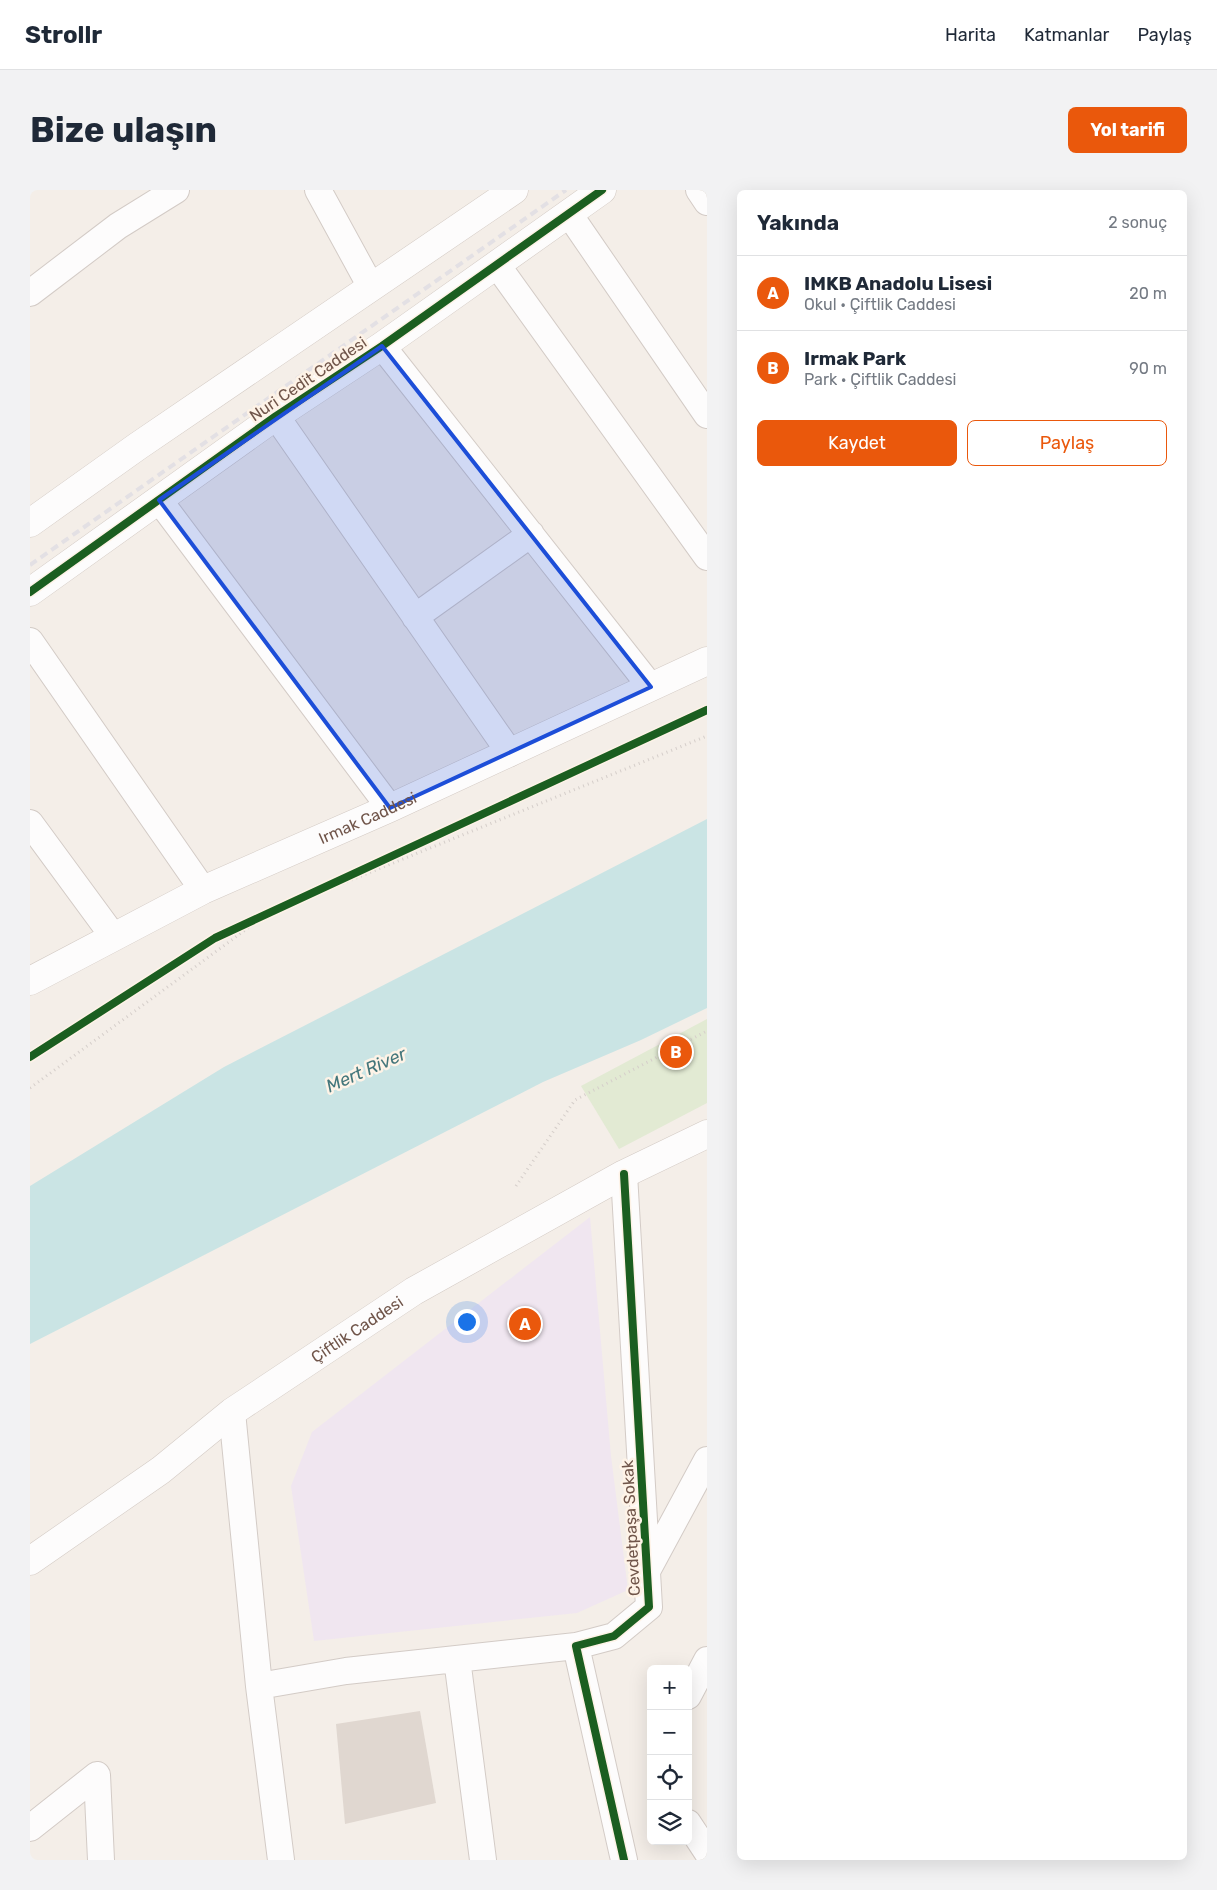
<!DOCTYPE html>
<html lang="tr">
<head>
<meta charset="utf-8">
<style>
  body { margin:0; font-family:Rubik,sans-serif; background:#f2f2f3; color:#1f2937 }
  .controls { position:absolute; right:15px; bottom:15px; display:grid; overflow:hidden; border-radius:8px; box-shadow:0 5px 20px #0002 }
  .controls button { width:45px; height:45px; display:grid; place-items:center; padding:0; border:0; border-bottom:1px solid #e0e1e3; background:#fff; color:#1f2937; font:25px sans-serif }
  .you { position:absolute; left:436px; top:1131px; width:18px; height:18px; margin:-12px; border:4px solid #fff; border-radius:50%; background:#1a73e8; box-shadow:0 0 0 8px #1a73e833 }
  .badge { display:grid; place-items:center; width:32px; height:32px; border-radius:50%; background:#ea580c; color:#fff; font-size:16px; font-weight:700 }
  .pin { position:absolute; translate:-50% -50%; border:2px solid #fff; box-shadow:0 1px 5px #0006 }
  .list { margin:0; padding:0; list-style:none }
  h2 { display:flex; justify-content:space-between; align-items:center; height:65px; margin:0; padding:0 20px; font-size:21px }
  h2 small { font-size:16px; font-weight:400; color:#747a83 }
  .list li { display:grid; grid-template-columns:32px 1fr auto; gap:15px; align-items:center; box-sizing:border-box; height:75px; padding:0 20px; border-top:1px solid #e0e1e3 }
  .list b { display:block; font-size:19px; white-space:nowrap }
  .list p { margin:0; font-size:16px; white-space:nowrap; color:#747a83 }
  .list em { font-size:16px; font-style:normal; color:#747a83 }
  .actions { display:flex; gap:10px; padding:15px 20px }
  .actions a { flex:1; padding:11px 0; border:1px solid #ea580c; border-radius:8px; text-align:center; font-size:18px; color:#ea580c }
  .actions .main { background:#ea580c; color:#fff }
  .icon { flex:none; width:28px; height:28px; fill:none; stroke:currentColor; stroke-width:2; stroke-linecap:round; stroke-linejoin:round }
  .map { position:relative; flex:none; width:677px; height:1670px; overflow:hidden; border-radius:8px }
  header { display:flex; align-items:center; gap:30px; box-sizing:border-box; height:70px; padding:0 25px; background:#fff; border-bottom:1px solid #e0e1e3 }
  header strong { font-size:24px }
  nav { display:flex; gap:28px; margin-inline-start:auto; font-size:18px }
  .intro { display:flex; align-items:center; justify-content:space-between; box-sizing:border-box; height:120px; padding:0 30px }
  h1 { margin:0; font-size:35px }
  .button { padding:12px 22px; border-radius:8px; background:#ea580c; color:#fff; font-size:18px; font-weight:700 }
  main { display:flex; gap:30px; padding:0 30px }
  aside { flex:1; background:#fff; border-radius:8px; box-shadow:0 5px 20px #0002 }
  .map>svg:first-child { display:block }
  .education { fill:#f0e6f0 }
  .green { fill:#e2ead3 }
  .water { fill:#cae4e4 }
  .building { fill:#e0d7d0 }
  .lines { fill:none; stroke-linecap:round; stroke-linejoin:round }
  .street-casing { stroke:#d3cbc6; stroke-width:28 }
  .secondary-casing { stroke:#d3cac4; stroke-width:29 }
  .path { stroke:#d5ceca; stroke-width:3; stroke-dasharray:1 4; stroke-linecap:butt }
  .street { stroke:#fdfcfc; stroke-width:26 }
  .secondary { stroke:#fdfcfc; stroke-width:28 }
  .rail { stroke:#e3e0e4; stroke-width:4; stroke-dasharray:8 5; stroke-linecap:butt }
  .cycleway-casing { stroke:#fef3e7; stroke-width:11 }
  .cycleway { stroke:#1b5e20; stroke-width:8 }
  .marked { fill:#1d4ed8; fill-opacity:0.2; stroke:#1d4ed8; stroke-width:4; stroke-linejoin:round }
  .labels { text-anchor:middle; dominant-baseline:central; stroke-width:5; stroke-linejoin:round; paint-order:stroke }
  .street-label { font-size:16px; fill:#70554a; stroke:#fef3e7 }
  .water-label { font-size:18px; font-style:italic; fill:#43767b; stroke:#fef3e7 }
</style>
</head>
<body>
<header>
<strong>Strollr</strong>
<nav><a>Harita</a><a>Katmanlar</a><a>Paylaş</a></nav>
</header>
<div class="intro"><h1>Bize ulaşın</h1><a class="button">Yol tarifi</a></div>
<main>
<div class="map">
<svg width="677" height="1670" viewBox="0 0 677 1670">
  <rect width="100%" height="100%" fill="#f4eee8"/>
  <!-- education -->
  <path class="education" d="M560,1027L581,1266L598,1400L547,1423L284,1451L261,1296L282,1242Z"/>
  <!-- green -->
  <path class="green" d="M677,829V913L589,959L551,896Z"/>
  <!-- water -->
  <path class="water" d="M677,629V818L611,850L513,892L0,1154V996L194,877Z"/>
  <!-- building -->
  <path class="building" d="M390,1521L406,1613L315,1634L306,1534Z"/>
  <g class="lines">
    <defs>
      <path id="street" d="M288,0L341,97
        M669,0L677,12
        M539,24L677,225
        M467,75L677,367
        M0,103L88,36L146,0
        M352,156L621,497
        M246,226L480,563
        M129,310L360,618
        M385,427L501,344
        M0,451L173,700
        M0,633L83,746
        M594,984L619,1417L584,1446L546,1456L594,1670
        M202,1222L229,1496L251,1670
        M617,1381L677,1270
        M427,1469L453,1670
        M229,1496L316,1481L546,1456
        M658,1506L677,1470
        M658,1633L677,1662
        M0,1638L67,1585L71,1670"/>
      <g id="secondary">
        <path d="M0,333L108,256L484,0"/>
        <path d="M0,402L246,226L352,156L572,0"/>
        <path id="s1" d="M0,791L173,700L360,618L677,471"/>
        <path id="s2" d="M0,1371L131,1280L202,1222L384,1101L594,984L677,944"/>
      </g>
    </defs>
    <!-- street casing -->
    <use href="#street" class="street-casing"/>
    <!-- secondary casing -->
    <use href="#secondary" class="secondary-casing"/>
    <!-- path -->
    <path class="path" d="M0,898L237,724L677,546
      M486,996L545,910L677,841"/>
    <!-- street -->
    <use href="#street" class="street"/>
    <!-- secondary -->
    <use href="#secondary" class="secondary"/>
    <!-- rail -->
    <path class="rail" d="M0,375L536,0"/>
    <defs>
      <path id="cycleway" d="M0,402L246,226L352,156L572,0
        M0,867L185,748L677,520
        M594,984L619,1417L584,1446L546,1456L594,1670"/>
    </defs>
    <!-- cycleway casing -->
    <use href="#cycleway" class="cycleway-casing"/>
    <!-- cycleway -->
    <use href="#cycleway" class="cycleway"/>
  </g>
  <!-- marked area -->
  <path class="marked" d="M352,156L621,497L360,618L129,310Z"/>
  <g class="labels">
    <!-- street labels -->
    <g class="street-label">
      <text transform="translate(278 189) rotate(-34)">Nuri Cedit Caddesi</text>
      <text stroke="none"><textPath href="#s1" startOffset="375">Irmak Caddesi</textPath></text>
      <text stroke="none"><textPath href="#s2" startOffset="401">Çiftlik Caddesi</textPath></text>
      <text transform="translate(601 1338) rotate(-93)">Cevdetpaşa Sokak</text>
    </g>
    <!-- water labels -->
    <g class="water-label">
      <text transform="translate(336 880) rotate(-24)">Mert River</text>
    </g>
  </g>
</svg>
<div class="controls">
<button>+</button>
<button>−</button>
<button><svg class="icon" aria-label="locate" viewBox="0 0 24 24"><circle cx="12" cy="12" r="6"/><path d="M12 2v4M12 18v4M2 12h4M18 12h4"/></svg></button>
<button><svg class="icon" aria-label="layers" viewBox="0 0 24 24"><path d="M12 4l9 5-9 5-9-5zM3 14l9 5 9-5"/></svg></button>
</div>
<div class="you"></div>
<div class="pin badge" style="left:495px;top:1134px">A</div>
<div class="pin badge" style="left:646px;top:862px">B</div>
</div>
<aside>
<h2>Yakında<small>2 sonuç</small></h2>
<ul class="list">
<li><span class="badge">A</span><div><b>IMKB Anadolu Lisesi</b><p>Okul · Çiftlik Caddesi</p></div><em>20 m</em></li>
<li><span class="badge">B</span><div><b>Irmak Park</b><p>Park · Çiftlik Caddesi</p></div><em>90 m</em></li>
</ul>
<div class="actions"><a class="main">Kaydet</a><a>Paylaş</a></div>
</aside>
</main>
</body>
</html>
